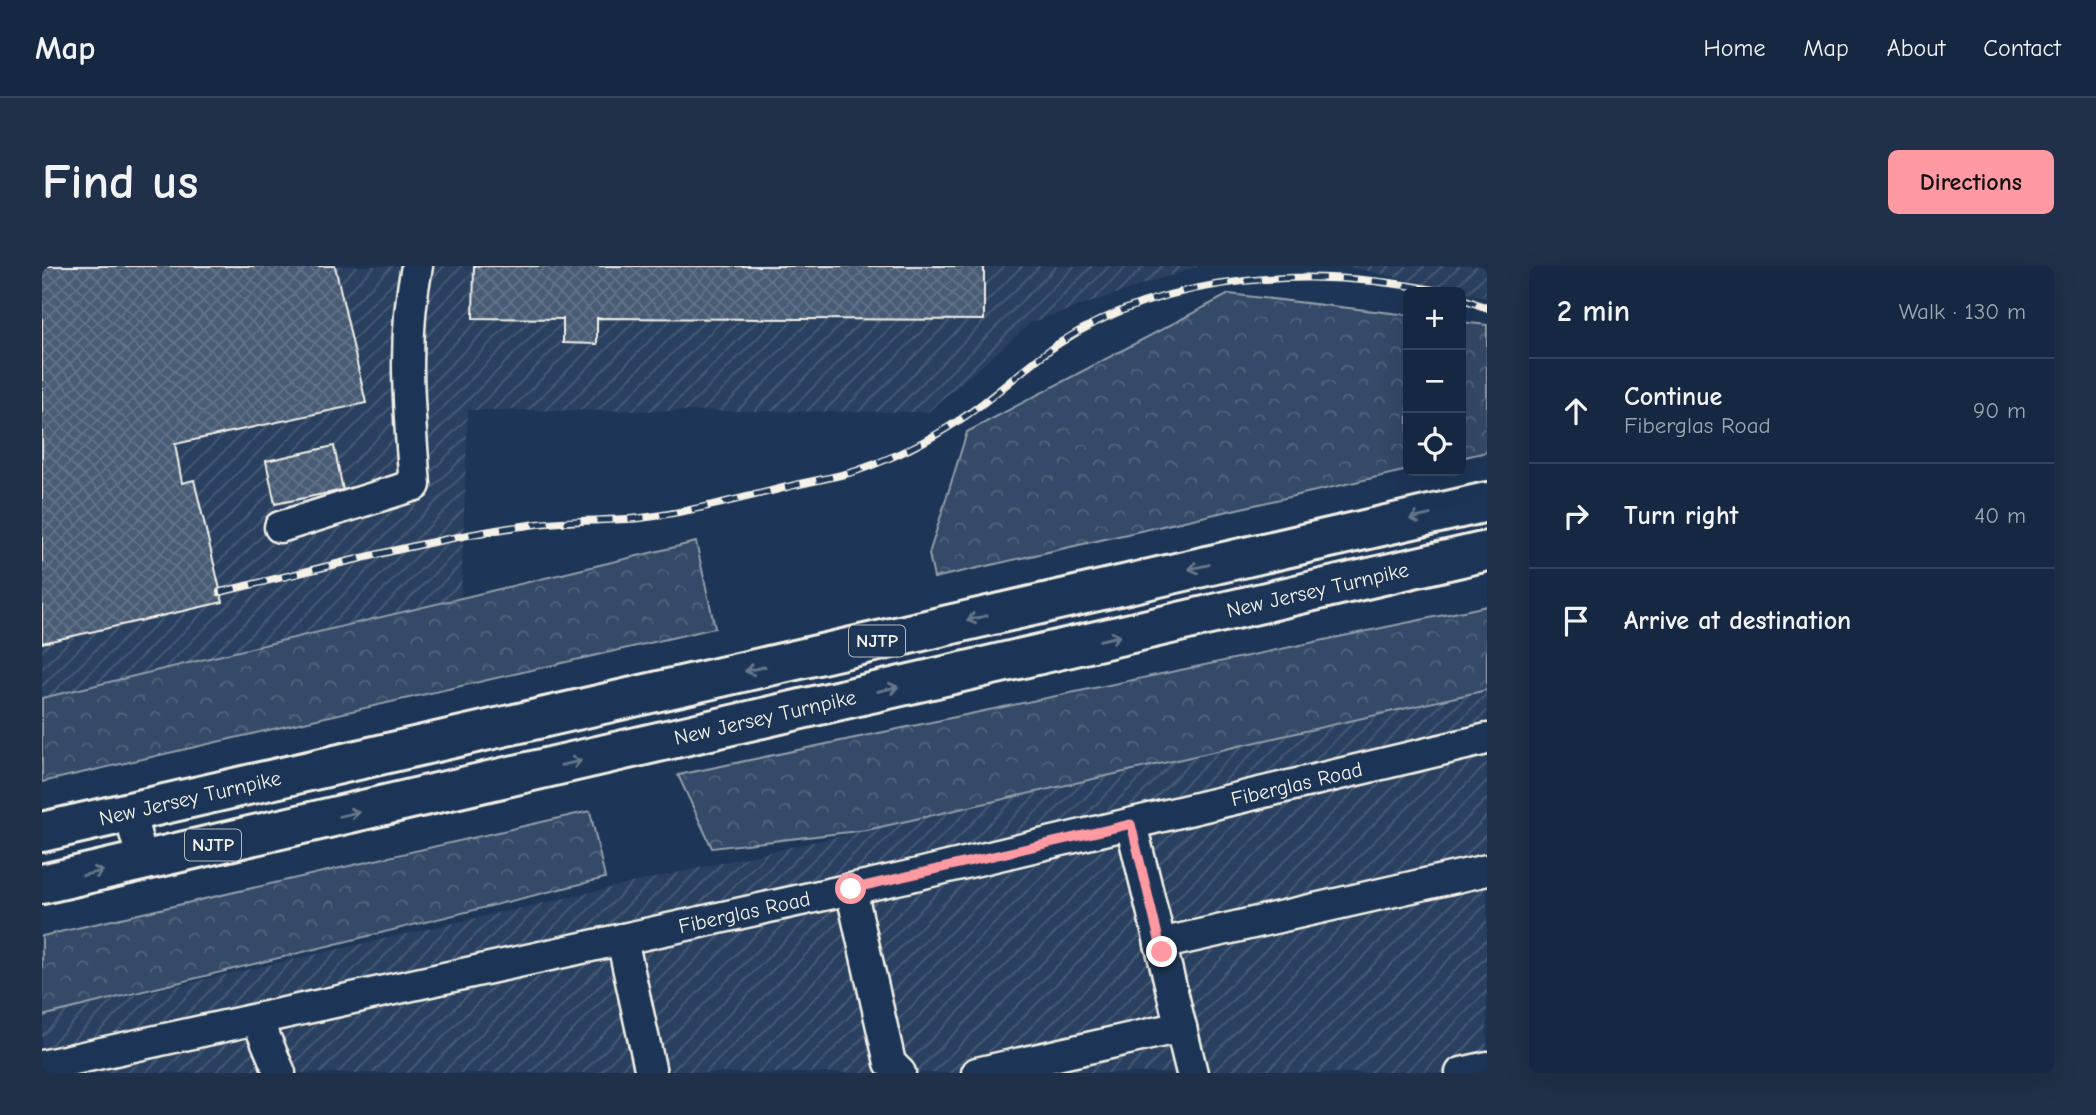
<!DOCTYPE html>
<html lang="en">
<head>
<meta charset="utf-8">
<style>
  body { margin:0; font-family:"Comic Neue",sans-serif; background:#1f3048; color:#f1f3f6 }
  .controls { position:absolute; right:21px; top:21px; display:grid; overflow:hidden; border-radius:10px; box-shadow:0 7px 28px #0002 }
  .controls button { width:63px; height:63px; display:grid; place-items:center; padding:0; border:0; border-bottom:2px solid #35445a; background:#162841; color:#f1f3f6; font:35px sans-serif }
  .stop { position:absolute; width:21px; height:21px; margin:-16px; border:5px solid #ff9aa2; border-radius:50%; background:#fff }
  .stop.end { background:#ff9aa2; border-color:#fff; box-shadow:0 2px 7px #0008 }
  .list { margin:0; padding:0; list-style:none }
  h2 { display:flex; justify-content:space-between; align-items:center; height:91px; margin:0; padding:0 28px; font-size:30px }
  h2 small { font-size:23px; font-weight:400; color:#9ea6b1 }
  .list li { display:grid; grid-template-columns:46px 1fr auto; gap:21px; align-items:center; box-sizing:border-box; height:105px; padding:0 28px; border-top:2px solid #35445a }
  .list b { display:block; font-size:26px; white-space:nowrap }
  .list p { margin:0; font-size:23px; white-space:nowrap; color:#9ea6b1 }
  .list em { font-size:23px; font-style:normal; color:#9ea6b1 }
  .icon { flex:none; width:38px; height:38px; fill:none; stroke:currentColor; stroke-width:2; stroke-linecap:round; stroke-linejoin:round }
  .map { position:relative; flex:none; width:1445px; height:807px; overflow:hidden; border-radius:10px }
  header { display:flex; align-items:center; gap:42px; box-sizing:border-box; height:98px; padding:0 35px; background:#162841; border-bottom:2px solid #35445a }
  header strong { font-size:33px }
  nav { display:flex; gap:38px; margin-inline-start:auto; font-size:24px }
  .intro { display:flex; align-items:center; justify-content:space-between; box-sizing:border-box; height:168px; padding:0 42px }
  h1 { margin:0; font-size:49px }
  .button { padding:18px 32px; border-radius:10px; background:#ff9aa2; color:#111; font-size:24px; font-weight:700 }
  main { display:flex; gap:42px; padding:0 42px }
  aside { flex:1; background:#162841; border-radius:10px; box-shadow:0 7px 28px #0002 }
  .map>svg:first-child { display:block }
  .industrial { fill:url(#industrial-furrows) }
  .forest { fill:url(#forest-crowns); stroke:#949ea8; stroke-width:2 }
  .building { fill:url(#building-cross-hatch); stroke:#f4f1e8; stroke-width:2 }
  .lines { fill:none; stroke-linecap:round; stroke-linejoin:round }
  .minor-casing { stroke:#f4f1e8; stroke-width:35 }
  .highway-casing { stroke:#f4f1e8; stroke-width:44 }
  .minor { stroke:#1d3557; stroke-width:30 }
  .highway { stroke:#1d3557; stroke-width:38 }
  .rail-casing { stroke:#f4f1e8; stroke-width:8 }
  .rail { stroke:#1d3557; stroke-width:5; stroke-dasharray:16; stroke-linecap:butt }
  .oneway { stroke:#68778a }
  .route { stroke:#ff9aa2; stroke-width:9 }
  .labels { text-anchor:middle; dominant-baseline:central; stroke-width:7; stroke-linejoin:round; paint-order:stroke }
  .shield { fill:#1d3557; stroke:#b4b9bc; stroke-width:2 }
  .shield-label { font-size:19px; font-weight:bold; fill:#f4f1e8 }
  .street-label { font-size:21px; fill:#f4f1e8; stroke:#1d3557 }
</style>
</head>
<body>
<header>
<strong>Map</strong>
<nav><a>Home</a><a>Map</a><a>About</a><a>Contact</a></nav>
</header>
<div class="intro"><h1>Find us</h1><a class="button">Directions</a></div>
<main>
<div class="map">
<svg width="1445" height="807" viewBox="0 0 1445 807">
  <defs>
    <pattern id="industrial-furrows" width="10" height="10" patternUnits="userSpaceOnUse" patternTransform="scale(1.75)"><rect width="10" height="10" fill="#2a4060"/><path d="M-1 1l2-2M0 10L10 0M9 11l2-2" fill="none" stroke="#4a5c77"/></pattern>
    <pattern id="forest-crowns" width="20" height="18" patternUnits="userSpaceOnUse" patternTransform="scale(1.75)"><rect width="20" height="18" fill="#354a67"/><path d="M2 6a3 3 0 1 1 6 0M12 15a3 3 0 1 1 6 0" fill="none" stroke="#53657d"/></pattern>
    <pattern id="building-cross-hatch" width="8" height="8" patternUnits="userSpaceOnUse" patternTransform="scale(1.75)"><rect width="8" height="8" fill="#485b74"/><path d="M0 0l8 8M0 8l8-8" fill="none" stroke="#637388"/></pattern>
  </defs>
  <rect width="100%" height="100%" fill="#1d3557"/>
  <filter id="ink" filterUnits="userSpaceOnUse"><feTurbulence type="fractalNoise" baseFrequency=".0143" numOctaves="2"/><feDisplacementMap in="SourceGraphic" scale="14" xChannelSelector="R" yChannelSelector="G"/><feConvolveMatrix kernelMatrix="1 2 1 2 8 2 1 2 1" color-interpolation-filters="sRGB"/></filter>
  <g filter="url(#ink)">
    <!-- industrial -->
    <path class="industrial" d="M0,0H1157L990,56L886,146L426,144L419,331L0,432Z
      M1303,0H1445V32Z
      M1445,424V807H0V750Z"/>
    <!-- forest -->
    <path class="forest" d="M1187,28L1366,49V204L892,312L887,288L925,166Z
      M1419,56L1445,59V186L1419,192Z
      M654,276L673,362L0,516V432Z
      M1445,340V424L825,564L670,582L636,509Z
      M548,545L563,612L0,750V670Z"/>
    <!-- building -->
    <path class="building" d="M0,0H293L324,137L133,178L140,217L152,214L181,336L0,377Z
      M432,0H942V54L555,52V78L521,77V53L431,52Z
      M292,180L301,224L233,238L224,195Z"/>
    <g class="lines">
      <defs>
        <g id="minor">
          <path d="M238,261L373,219C367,146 360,73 375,0"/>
          <path d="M87,546L101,595"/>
          <path d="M1089,558L1150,807"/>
          <path d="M809,623L848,797L858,807"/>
          <path d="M580,673L609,807"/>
          <path d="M1118,678L1445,604"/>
          <path d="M215,753L238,807"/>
          <path id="s1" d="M0,800L864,611L1445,473"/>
          <path d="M935,807L1139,761"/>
          <path d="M1419,807L1445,801"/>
        </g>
        <g id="highway">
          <path id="s2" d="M0,566L1445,236"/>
          <path id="s3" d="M0,618L1445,285"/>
        </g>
      </defs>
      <!-- minor casing -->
      <use href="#minor" class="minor-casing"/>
      <!-- highway casing -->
      <use href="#highway" class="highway-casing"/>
      <!-- minor -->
      <use href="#minor" class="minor"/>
      <!-- highway -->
      <use href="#highway" class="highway"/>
      <defs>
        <path id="rail" d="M1419,32L1445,42
          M178,326C283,302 388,272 495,258C530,254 564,255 599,252C648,246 696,233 745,221C767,215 792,212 814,205C849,193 888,174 919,153C953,131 982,101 1016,78C1126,5 1277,0 1401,26"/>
      </defs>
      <!-- rail casing -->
      <use href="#rail" class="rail-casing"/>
      <!-- rail -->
      <use href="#rail" class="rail"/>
    </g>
    <!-- one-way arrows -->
    <defs><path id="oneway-shaft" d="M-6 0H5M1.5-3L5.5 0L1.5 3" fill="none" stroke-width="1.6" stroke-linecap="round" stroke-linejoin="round" transform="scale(1.75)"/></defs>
    <g class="oneway">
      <use href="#oneway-shaft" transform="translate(1378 251) rotate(167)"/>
      <use href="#oneway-shaft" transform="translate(1157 301) rotate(167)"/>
      <use href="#oneway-shaft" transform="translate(935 352) rotate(167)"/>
      <use href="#oneway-shaft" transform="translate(1068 372) rotate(-13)"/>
      <use href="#oneway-shaft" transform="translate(713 403) rotate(167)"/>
      <use href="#oneway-shaft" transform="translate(846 423) rotate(-13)"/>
      <use href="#oneway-shaft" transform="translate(529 497) rotate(-13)"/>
      <use href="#oneway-shaft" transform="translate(307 548) rotate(-13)"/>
      <use href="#oneway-shaft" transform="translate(51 607) rotate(-13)"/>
    </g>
  </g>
  <g class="lines" filter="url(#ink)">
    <!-- route -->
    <path class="route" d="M809,623L1089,558L1120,686"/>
  </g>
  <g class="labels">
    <!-- shield labels -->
    <g class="shield">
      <rect x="807" y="359.5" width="56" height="31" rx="5"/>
      <rect x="143" y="563.5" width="56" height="31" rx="5"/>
    </g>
    <g class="shield-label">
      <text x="835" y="375">NJTP</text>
      <text x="171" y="579">NJTP</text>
    </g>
    <!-- street labels -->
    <g class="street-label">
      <text stroke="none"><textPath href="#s3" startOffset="1309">New Jersey Turnpike</textPath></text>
      <text stroke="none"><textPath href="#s3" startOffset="742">New Jersey Turnpike</textPath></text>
      <text stroke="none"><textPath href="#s1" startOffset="1286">Fiberglas Road</textPath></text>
      <text stroke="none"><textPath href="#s2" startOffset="152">New Jersey Turnpike</textPath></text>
      <text stroke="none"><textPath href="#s1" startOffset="719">Fiberglas Road</textPath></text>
    </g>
  </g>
</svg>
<div class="controls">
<button>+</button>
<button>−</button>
<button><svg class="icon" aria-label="locate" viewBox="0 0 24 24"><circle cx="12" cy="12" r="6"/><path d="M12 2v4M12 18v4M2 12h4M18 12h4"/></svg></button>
</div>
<div class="stop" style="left:809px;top:623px"></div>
<div class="stop end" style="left:1120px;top:686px"></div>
</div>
<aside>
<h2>2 min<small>Walk · 130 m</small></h2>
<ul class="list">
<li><svg class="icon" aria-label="ahead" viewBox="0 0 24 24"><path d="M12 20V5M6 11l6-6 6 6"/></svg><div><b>Continue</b><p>Fiberglas Road</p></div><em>90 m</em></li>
<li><svg class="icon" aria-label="right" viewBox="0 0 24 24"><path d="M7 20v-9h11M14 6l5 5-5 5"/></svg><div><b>Turn right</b></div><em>40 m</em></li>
<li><svg class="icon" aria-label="arrive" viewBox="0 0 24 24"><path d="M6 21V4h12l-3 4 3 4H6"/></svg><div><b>Arrive at destination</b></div></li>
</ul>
</aside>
</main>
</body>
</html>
